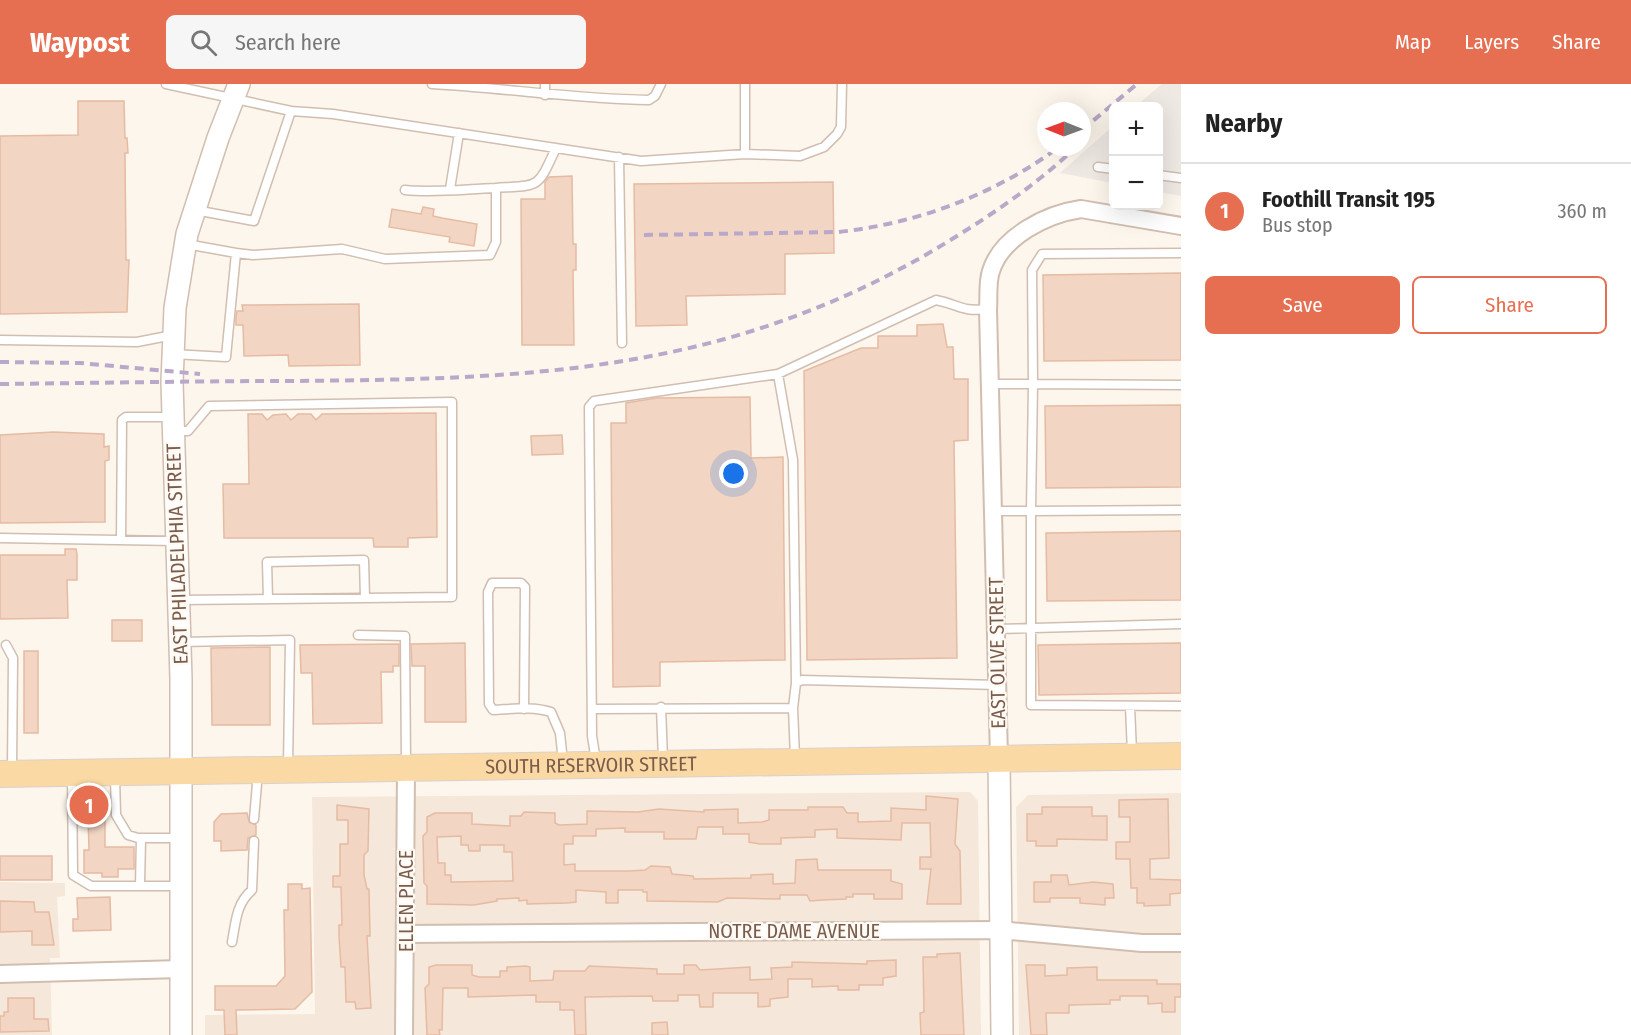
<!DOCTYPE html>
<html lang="en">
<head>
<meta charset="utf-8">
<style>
  body { margin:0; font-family:"Fira Sans Condensed",sans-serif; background:#f6f6f6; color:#222 }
  .controls { position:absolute; right:18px; top:18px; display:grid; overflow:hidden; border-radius:9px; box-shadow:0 6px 24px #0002 }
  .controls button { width:54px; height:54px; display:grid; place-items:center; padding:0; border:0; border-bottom:2px solid #e0e0e0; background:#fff; color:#222; font:30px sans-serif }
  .compass { position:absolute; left:1037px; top:18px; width:54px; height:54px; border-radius:50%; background:#fff; box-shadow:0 6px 24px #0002; rotate:271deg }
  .you { position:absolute; left:734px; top:390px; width:21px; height:21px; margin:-15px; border:4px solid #fff; border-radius:50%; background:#1a73e8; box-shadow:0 0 0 9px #1a73e833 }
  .badge { display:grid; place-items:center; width:39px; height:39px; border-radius:50%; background:#e76f51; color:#fff; font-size:20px; font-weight:700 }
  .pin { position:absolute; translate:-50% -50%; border:3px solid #fff; box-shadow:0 2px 6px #0006 }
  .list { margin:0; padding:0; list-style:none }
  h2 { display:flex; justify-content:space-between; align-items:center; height:78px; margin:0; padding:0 24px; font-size:26px }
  h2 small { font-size:20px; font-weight:400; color:#767676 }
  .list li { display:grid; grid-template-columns:39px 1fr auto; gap:18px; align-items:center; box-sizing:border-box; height:96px; padding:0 24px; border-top:2px solid #e0e0e0 }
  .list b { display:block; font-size:22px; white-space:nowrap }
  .list p { margin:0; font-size:20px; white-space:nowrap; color:#767676 }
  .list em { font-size:20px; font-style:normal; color:#767676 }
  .actions { display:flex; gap:12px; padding:18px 24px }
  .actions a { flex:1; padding:14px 0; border:2px solid #e76f51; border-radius:9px; text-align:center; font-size:21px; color:#e76f51 }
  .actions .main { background:#e76f51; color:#fff }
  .icon { flex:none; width:33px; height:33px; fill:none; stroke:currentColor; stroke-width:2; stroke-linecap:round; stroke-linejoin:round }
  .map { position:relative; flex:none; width:1181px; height:951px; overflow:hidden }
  header { display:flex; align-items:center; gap:36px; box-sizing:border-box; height:84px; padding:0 30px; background:#e76f51; color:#fff }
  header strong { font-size:28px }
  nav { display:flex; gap:33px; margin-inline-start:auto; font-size:21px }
  .search { width:420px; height:54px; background:#f6f6f6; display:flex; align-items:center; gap:15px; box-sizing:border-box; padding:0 21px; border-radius:9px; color:#767676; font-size:22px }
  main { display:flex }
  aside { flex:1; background:#fff }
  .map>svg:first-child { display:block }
  .residential { fill:#f5e8da }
  .industrial { fill:#efe9e4 }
  .building { fill:#f3d5c3; stroke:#e6bba3; stroke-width:1.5; fill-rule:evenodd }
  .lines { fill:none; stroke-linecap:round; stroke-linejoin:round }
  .service-casing { stroke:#d1beb0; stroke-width:11 }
  .minor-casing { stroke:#d1beb0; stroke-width:20 }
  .tertiary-casing { stroke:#d1beb0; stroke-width:24 }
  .primary-casing { stroke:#dad1cd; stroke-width:28 }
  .service { stroke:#fff; stroke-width:8 }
  .minor { stroke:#fff; stroke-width:16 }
  .tertiary { stroke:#fff; stroke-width:21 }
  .primary { stroke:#fbd9a5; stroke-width:26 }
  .rail { stroke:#b9a8c9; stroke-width:4; stroke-dasharray:9 6; stroke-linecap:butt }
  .labels { text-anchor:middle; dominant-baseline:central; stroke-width:4.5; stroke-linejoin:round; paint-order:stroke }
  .street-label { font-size:20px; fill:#7a5c4d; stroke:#fffaf3 }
</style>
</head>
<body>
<header>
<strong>Waypost</strong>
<div class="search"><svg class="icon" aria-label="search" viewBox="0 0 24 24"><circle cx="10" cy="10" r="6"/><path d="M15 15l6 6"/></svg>Search here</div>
<nav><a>Map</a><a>Layers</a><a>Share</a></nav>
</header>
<main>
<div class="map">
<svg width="1181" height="951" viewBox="0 0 1181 951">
  <rect width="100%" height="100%" fill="#fdf6ec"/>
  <!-- residential -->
  <path class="residential" d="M970,708L978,717L981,951H205V931L315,930L312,713Z
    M1181,709V951H1019L1016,723L1028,711Z
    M0,798L65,799V812L57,813L60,874H50L52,951H0Z"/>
  <!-- industrial -->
  <path class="industrial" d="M1162,0H1181V112L1159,108L1158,22H1136Z
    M1113,42V99L1060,89Z"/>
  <!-- building -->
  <path class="building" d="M78,17H124L125,54H127L128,69H125L126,176H129L127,228L0,230V52L78,51Z
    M572,92L573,160H576V186H573L574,261H522L521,115H545V98L549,93Z
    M833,98L834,169L785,170V210L686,212L687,241L636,242L634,100Z
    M423,123L434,125L433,132L442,134L477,140L474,162L449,158L450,153L389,143L392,125L421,130Z
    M1181,189V276L1044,277L1043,191Z
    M359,220L360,281L289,282L288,271L244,272L243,241H236V233L237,227H243L242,221Z
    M943,240L947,263H953L954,295H968V356L954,357L957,574L807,576L804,287L861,264H878V252H917V241Z
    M750,313L751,374L783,373L785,576L660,578V602L613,603L611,339H626V319L657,314Z
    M1181,321V403L1046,404L1045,322Z
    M436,329L437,453L408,454V463H374L373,454H224L223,400H249L248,330H262L267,336L273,331L286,330L291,336L298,330H311L316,336L322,330Z
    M53,348L104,350V363L109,362V376L105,377V438L0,439V351Z
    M562,351L563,370L532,371L531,352Z
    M1181,447V516L1047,517L1046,449Z
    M65,465H76L77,470V496H67L68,534L0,535V471H65Z
    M112,536H142V557H112Z
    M465,559L466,638H425V582H412L411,560Z
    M1181,559V609L1039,611L1038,561Z
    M399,560V582H393V588H381L382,639L313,640L312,589H301L300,561Z
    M270,563V641H212L211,564Z
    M24,567H38V649H24Z
    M926,712L958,715L955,760L960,767L961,820H927L931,785H920V773H931L930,739H902L901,756L837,754V745L815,746V753L781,754V760H760L749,758V750H723V743H698L696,755H664V748H625V744L596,745V752H573V760H564V781L575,780V787H629L645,786L651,782L670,783L672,790L693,792L694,795L751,794V791L773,790V800L795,799L796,776L817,775L818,786H891V797L902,800V815H874V810H853V813H846V815L823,816L810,817L807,811H780V815L727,814L718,818L647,817V808H643V806H618V819H606V808L576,806V818L567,819L527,820V816L519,817V814L497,815V817L474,821L427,820V802L424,799L423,752L427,748V733L435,729H472V740L510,742V732H521L524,728L555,729V739L559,741L587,740V727L638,728L659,725L704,728V726L738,725V739L762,738L769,736V726H808V723H843L847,729H858V738L891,737V724L926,726ZM461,752V761H468L469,767H480V761H504V768H512L513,797L451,798V791H445V779H438L437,753Z
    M1168,715L1169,774L1150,775V795L1181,796V809L1170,810V821L1144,822V819H1137V804H1131L1130,775H1116V758H1130V733H1119V716Z
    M337,721L369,725L368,767L364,771V791L367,805H369L370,852H367L371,924L356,925L355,918H346L345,883H341L339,852V841H342L341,803H333V792H340V760H348V736H337Z
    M1042,723H1092V732H1107V756L1057,755V762H1036V757H1027V730H1042Z
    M247,729L249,738L256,741V751L248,754L247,766L221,767V757H214V738L221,730Z
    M88,732H105V763H134V785H118V793H102V789H84V766H89Z
    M0,772H52V796H0Z
    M1051,791H1067L1069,801L1093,798L1113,800L1114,814H1105V821L1080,819V814H1050V818H1034V798H1051Z
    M288,800H302V805L310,804L312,908L295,925L236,926L237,951H225L224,926H215V902H276L285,892L284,826H288Z
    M110,813L111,846L73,847V835H78L77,814Z
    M0,817L34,818L35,828H49L54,861H32V847L0,848Z
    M960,869L964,951H921L920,929L924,928L923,873H937V870Z
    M896,876V892L883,894V901H859V906H838V902L812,903V895H788V913L770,915V922L758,923V909H713V923H700L699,911H678V917H653L652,912L585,913L586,951H575L574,926H560V918H536V911L468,913V904H443L442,946H439L440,951H427L425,904L429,900V883L436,881H472V891L479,893H500V887H507V883L526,882L530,883V897L553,896L554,887H585L589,882L657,885V890H684V881H696L700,886L750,883V896L772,895L771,884L792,883V878L867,880V877Z
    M1026,881H1045V892L1067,891V884L1097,883V896H1157V900H1181V913H1175V928H1162V919L1148,920V912H1120V916H1110V920L1069,921V929H1046L1047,951H1031Z
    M8,914H34V935H48L49,947L0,948V932H4V928H8Z
    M667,938L668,951H652V939Z"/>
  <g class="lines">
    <defs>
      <path id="service" d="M166,0L291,27
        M432,0C505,4 576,15 649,16L655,12L661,0
        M545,0V11
        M745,0V70
        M619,73L622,259
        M1098,83L1114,85
        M1158,91L1181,94
        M496,104C541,101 537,105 556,64
        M450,105L459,49
        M195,126L254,137L291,27L333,30L641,77L745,70L800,72L824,63L837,50L841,43L842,0
        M236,169L253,171L342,165L385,175L490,171L496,158V104C465,105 436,109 405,106
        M0,256L137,258L173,251
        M173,270L226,273L236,169L186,160
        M778,290L793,376L796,599
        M990,300H1033L1032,186L1042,170L1181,169
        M1181,301L1033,300L1031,427L1181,426
        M174,347H188L209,322L452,318V513L179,516
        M994,427H1031V621L1181,622
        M0,454L176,457
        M121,456L122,336L126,333H172
        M268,515L267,478L364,476L365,514
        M996,545L1181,540
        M358,551L405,552L406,680
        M180,558L290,556L288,682
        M6,561L13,574L12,686
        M1130,622L1132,669
        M661,623L663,676
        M524,625L525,503L521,499H492L488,508L489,620L493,626C513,625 533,622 551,628L560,649L563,678
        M592,625L793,624
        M795,674L793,624L796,599L802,596L998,601
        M596,677L592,652L589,323L594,317L778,290L936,216C961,221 960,228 988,225
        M115,692L116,731L128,751L138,754H181
        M72,693L73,791L91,802H181
        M254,735L258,688
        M140,802L141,754
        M232,858C236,837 236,820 252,806L254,757"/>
      <path id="minor" d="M999,674L988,225C989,214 987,198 991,187C1002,152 1047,130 1081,125L1181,142
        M406,850L999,846L1142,859H1181
        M0,890L181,885
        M404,951L406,684"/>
      <path id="tertiary" d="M999,674L1002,951
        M181,951V595L172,298L175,224L187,150L218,54L239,0"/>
      <g id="primary">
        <path id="s1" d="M0,690L1181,672"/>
      </g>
    </defs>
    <!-- service casing -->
    <use href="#service" class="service-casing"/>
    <!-- minor casing -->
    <use href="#minor" class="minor-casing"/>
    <!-- tertiary casing -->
    <use href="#tertiary" class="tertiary-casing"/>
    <!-- primary casing -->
    <use href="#primary" class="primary-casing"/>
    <!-- service -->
    <use href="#service" class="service"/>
    <!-- minor -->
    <use href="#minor" class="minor"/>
    <!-- tertiary -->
    <use href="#tertiary" class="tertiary"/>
    <!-- primary -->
    <use href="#primary" class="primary"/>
    <!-- rail -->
    <path class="rail" d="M1082,46L1137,0
      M644,151L838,148C916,140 996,110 1059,63
      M0,278L80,279L200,290
      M0,300C97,299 194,297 290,297C527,295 723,290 934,166C984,136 1033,104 1076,63"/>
  </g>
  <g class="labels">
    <!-- street labels -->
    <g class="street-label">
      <text transform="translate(177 470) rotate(-92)">EAST PHILADELPHIA STREET</text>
      <text transform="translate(997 569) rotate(-91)">EAST OLIVE STREET</text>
      <text stroke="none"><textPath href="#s1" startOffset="591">SOUTH RESERVOIR STREET</textPath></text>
      <text transform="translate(406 817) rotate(-90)">ELLEN PLACE</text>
      <text x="794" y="847">NOTRE DAME AVENUE</text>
    </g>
  </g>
</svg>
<div class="controls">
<button>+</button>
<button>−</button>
</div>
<svg class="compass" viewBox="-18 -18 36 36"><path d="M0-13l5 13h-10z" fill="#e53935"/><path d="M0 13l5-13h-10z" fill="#767676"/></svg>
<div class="you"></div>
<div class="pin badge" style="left:89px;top:721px">1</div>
</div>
<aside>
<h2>Nearby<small></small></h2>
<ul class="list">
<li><span class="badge">1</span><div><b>Foothill Transit 195</b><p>Bus stop</p></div><em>360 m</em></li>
</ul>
<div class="actions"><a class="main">Save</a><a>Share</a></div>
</aside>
</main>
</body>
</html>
